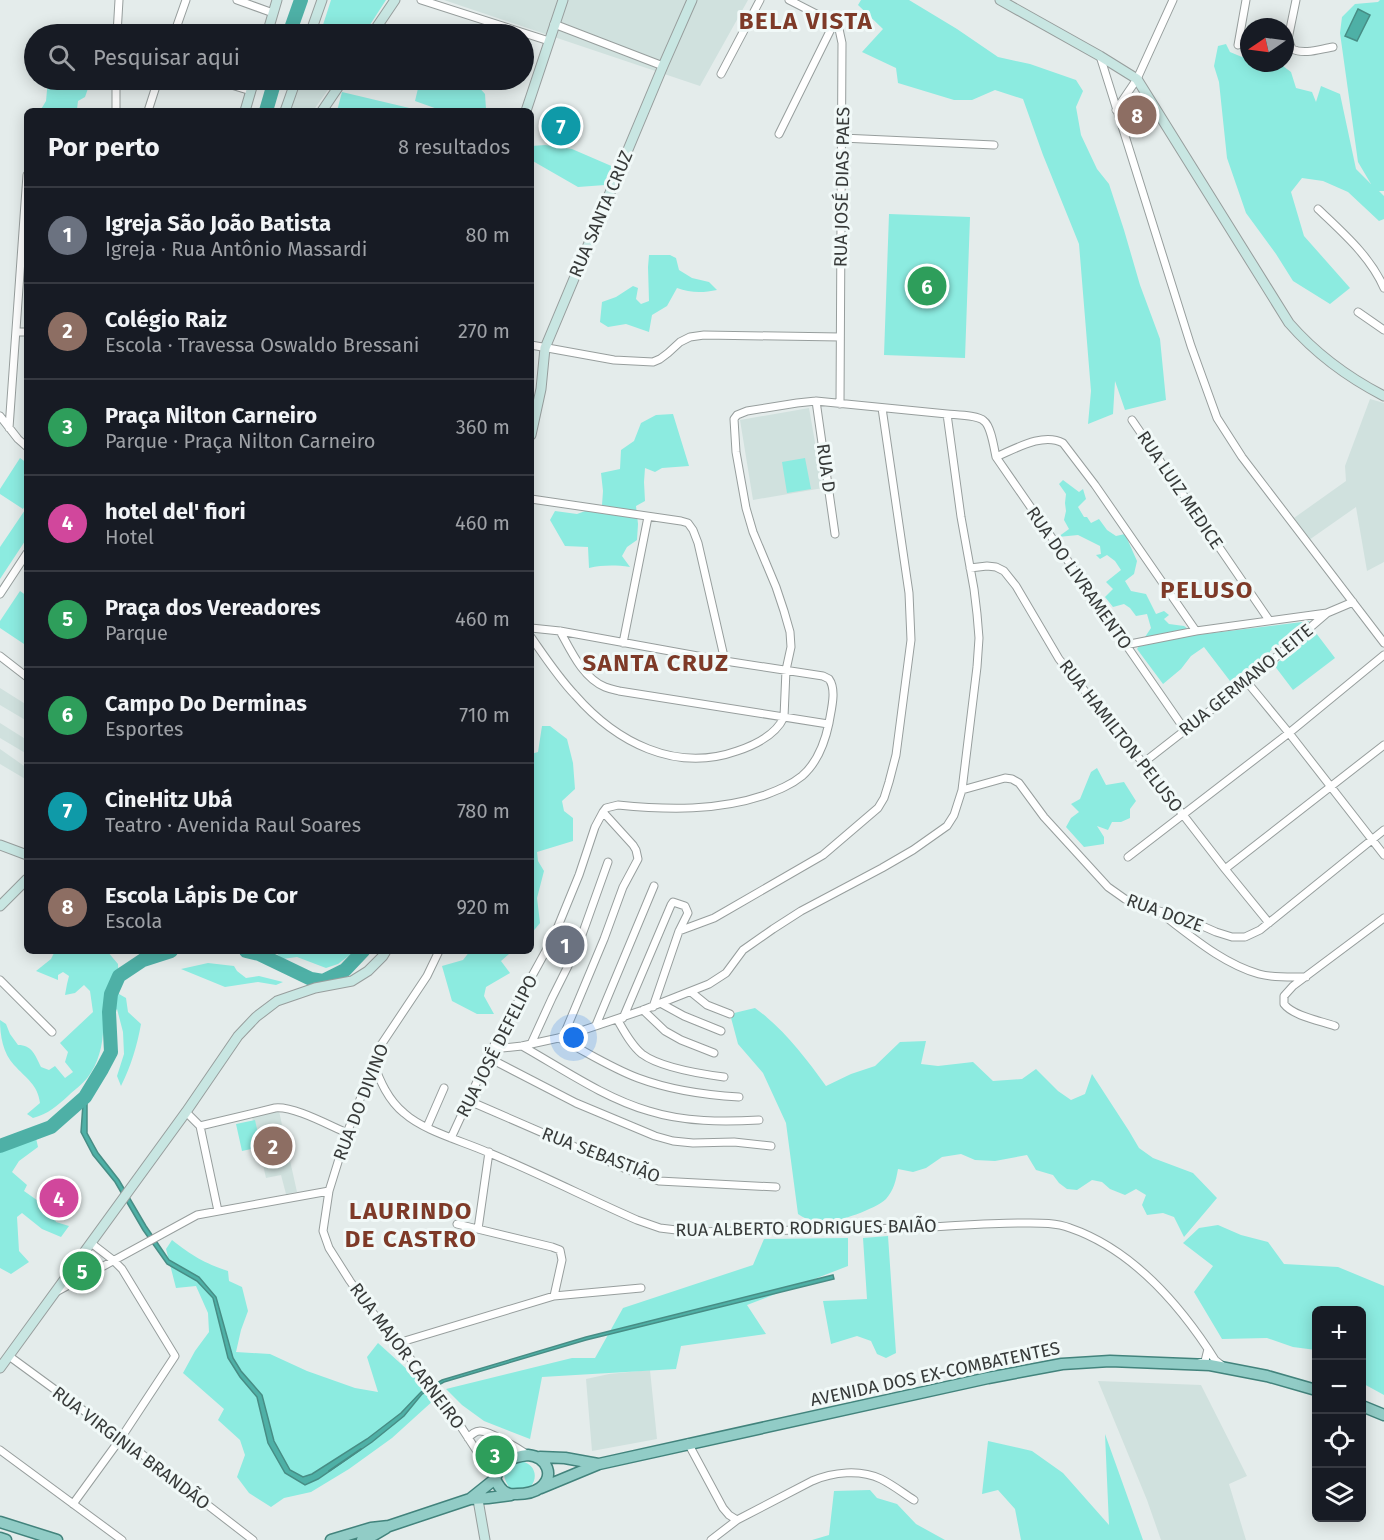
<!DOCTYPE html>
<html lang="pt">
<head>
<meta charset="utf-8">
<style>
  body { margin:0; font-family:"Fira Sans",sans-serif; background:#20242c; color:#f1f3f6 }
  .controls { position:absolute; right:18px; bottom:18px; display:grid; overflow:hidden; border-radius:9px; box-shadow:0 3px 15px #0003 }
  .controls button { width:54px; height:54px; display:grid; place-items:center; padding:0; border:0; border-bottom:2px solid #363941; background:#171b24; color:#f1f3f6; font:30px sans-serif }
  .compass { position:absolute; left:1240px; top:18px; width:54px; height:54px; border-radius:50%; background:#171b24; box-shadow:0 3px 15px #0003; rotate:257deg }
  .you { position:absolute; left:574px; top:1038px; width:21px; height:21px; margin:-15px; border:4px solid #fff; border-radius:50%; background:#1a73e8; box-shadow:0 0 0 9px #1a73e833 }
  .badge { display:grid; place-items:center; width:39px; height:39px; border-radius:50%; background:#cb9e92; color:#fff; font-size:20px; font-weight:700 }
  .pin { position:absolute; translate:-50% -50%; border:3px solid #fff; box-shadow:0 2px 6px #0006 }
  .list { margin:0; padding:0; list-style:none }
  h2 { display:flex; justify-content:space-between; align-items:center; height:78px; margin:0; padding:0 24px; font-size:26px }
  h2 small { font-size:20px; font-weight:400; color:#9ea1a6 }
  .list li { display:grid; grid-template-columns:39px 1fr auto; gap:18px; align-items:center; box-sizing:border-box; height:96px; padding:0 24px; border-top:2px solid #363941 }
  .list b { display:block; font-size:22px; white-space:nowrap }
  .list p { margin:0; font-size:20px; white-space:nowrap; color:#9ea1a6 }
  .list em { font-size:20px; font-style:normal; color:#9ea1a6 }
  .icon { flex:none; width:33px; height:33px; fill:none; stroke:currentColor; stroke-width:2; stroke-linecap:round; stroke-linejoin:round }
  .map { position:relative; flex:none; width:1384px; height:1540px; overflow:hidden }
  .search { position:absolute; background:#171b24; box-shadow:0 3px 15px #0003; left:24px; top:24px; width:510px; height:66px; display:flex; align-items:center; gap:15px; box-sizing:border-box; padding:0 21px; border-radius:33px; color:#9ea1a6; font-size:22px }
  .panel { position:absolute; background:#171b24; box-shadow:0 3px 15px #0003; left:24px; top:108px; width:510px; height:846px; border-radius:9px }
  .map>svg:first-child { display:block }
  .built { fill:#d0e1de }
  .green { fill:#8cebe0 }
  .water { fill:#4eb0a6; stroke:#478d85; stroke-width:1.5 }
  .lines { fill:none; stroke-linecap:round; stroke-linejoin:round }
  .stream { stroke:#478d85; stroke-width:2 }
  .river { stroke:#4eb0a6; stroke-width:14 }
  .street-casing { stroke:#979e9d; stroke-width:9 }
  .secondary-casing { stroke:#979e9d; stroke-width:11 }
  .primary-casing { stroke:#42837c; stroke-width:13 }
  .street { stroke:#fff; stroke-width:7 }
  .secondary { stroke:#c8e6e2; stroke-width:9 }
  .primary { stroke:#91ccc6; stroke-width:10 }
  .labels { text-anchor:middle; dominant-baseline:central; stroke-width:6; stroke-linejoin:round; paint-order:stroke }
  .street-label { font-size:18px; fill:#373a39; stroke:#f1f9f8 }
  .district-label { font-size:24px; font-weight:bold; letter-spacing:1.5px; fill:#7e3a28; stroke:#f1f9f8 }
</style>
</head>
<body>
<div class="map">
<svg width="1384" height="1540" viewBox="0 0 1384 1540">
  <rect width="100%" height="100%" fill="#e4eceb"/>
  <!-- built -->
  <path class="built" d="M444,0H748L700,86Z
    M300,80H335L313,111H289Z
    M1136,93L1156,122L1133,139L1120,108Z
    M1370,399L1384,403V562L1367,571L1356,507L1309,540L1294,518L1346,481L1345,466Z
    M809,408L823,488L753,500L740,420Z
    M0,688L27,705V721L0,705Z
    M0,723L27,740V754L0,738Z
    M0,749L27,768V780L0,764Z
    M279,1111L297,1192L286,1194L281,1175L266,1178L252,1117Z
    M650,1370L657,1439L592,1451L586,1379L609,1374Z
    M1098,1381L1201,1385L1247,1476L1229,1484L1246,1540H1161L1147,1500Z"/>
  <!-- green -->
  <path class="green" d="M331,0H386L364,34H338L322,28Z
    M861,0H909L957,29L998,57L1030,64L1076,80L1083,91L1076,107L1081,135L1097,169L1109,184L1124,230L1140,285L1160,339L1166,400L1125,410L1115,381L1113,414L1088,424L1091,391L1079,244L1043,155L1023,99L995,90L972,100H954L898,83L896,68L862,52L883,29L858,5Z
    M1380,0H1384V191H1379L1384,196V219L1379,221L1348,192L1323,181L1302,178L1291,192L1304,236L1350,288L1330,304L1293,281L1276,254L1246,213L1227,158L1219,82L1214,66L1218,46L1226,44L1230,52L1242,57L1249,53V63H1279L1291,72L1296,88L1312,92L1316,102L1321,86L1340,94L1356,169L1371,184L1358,162L1340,33L1342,17L1355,4L1378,2Z
    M48,80H91L85,97L78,101L77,109L92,108L91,111H40L46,101Z
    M420,80H451L460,87L476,84L485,94L486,109L484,111H443L415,101Z
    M342,92L422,111H337Z
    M545,145L572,149L616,168L605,185L578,187L531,160V146Z
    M889,214L970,217L965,358L884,355Z
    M649,255H670L676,258L679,270L692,278L709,282L717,290C703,293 690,293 677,288L667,306L652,315L649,332L626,324L608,327L600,322L602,302L616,297L633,286L638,288L636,299L641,304L649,301L648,267Z
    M673,414L689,466L662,468L655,472L645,468L644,482L645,501L636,506L638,524L637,540L627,547L622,556L630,567C615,565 603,565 589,568L588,547L565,546L550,520L555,511L577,514L602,505L603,491L601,473L620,469L621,450L634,441L641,423L656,415Z
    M20,458L27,463V502L23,509L0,494V489Z
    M805,458L811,489L787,493L782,462Z
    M1063,480L1079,492L1083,489L1086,499L1078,507L1084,517H1087L1091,523L1099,519L1107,530L1116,536L1125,534L1137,561L1134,574L1125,581L1131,591L1146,594L1156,614L1164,611L1169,615L1164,619L1169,624L1184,626L1196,635L1310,621L1270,651V653L1247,671L1245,670L1230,681L1204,647L1191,656L1181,669L1163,684L1137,649L1151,628L1147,614L1136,616L1130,608L1124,604L1113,607L1105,597L1113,589L1106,582L1121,570L1115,561L1107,555L1100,559L1096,555L1101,554L1100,546L1078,535L1058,537L1069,529L1064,520L1066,511L1065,503L1066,494L1059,484Z
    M27,507V538L0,579V547Z
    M20,591L27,596V640L24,644L0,628V621Z
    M1316,633L1335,658L1293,690L1274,665Z
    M542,726H550L567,739L573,763L575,789L562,801L564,811L573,818V841L537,852L538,861L544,871L537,898L540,923L531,934V754L538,752Z
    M1097,768L1106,785L1124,782L1136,801L1130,809V818L1121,822H1112L1108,830L1097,826L1104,837V844L1084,847L1066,827L1071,818L1079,812L1071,804L1080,799L1091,772Z
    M55,951H107L118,964L119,994L126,998L128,1012L141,1024C137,1046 131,1066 121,1086L117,1076L124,1054L123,1032L117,1009L103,1024C104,1041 99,1063 88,1077C83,1084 74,1090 68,1096C57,1106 48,1114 33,1118L27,1114L40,1103C38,1085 26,1078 14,1065C3,1053 0,1036 0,1020L6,1024L10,1034L18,1045C32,1045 35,1055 41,1067L49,1070L55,1066L65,1078L73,1072L65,1062L68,1052L60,1043L93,1012L90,991L84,985L75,993L65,995L67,984L69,976L63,972L58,975V980L36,971L51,959Z
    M274,951H355L338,964L326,968L297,957L282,959Z
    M470,951H522L509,954L501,961L510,973L486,987L484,996L494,1014H477L452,1001L442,966L463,960Z
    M208,963L234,966L237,971L246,978L259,976L283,982L276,985L258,982L225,987L181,969Z
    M755,1008C784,1029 805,1057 826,1086L851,1074L875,1066L900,1042L926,1041L921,1064L938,1066L973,1062L993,1081L1022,1079L1036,1069L1058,1091L1071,1100L1085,1094L1092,1074L1129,1131L1139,1148L1153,1158L1193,1173L1217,1198L1184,1237L1174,1217L1163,1213L1147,1215L1142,1205L1146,1195L1136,1189L1125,1195L1110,1189L1102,1182L1092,1180L1077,1190L1067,1189L1059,1183L1053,1175L1036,1170L1027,1155L995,1161L975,1160L961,1154L942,1157L926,1168L913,1172L898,1169C896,1180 894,1190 886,1199C874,1210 832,1225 815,1222C809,1221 803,1217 798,1214L786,1123L763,1073L738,1044L730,1014Z
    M255,1120L261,1147L242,1151L236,1124Z
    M36,1138L38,1147L19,1161L12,1172L27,1185L24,1191L51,1210L56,1222L69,1226L61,1237L42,1229L22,1213L17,1217L19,1251L29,1262L11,1274L0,1268V1148L7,1143Z
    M1218,1225L1241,1235L1268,1242L1284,1264L1338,1267L1384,1286V1395L1362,1383V1310H1316V1350L1293,1347L1267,1338L1222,1339L1194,1292L1213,1266L1183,1243L1199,1228Z
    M888,1236L896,1353L886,1358L877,1354L871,1341L857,1336L831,1344L823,1301L867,1299L863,1238Z
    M848,1238V1266L747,1305L766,1334L681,1346L676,1369L542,1377L530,1439L484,1421L462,1405L446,1389L572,1358H595L623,1308L753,1265L764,1239Z
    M172,1240C191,1255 204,1263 228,1271L229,1281L242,1287L248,1311L241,1330L236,1352L270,1354L307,1371L355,1388L378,1392L367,1357L378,1343L410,1372L435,1399L392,1438L349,1469L311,1492L284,1498L271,1507L249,1493L237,1477L245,1455L240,1440L218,1420L224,1409L183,1373L195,1351L209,1332L208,1313L196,1286L176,1288L166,1249Z
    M1105,1434L1143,1540H1021L1015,1509L998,1490L982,1494L988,1441L1032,1451L1063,1473L1109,1525Z
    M483,1440L488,1441L508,1453L492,1467L478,1445L480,1441Z
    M521,1461C535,1464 539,1477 530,1488L511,1489C504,1482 500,1469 511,1463C512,1463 521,1461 521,1461Z
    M870,1490L877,1498L897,1504L916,1524L945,1540H812L829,1535L834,1491Z"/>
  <!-- water -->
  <path class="water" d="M1358,9L1370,15L1357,41L1345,36Z
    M87,1101V1133L98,1153L119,1180L146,1226L169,1260L199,1277L216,1297L233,1358L241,1371L262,1395L274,1441L290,1470L303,1477L312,1474L367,1439L401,1413L421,1392L442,1380L586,1337L833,1275L834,1279L586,1340L444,1382L422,1394L404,1416L372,1442L318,1479L305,1485L285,1473L268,1443L257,1397L240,1377L228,1358L213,1298L197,1281L167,1264L143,1230L115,1182L93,1155L81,1132L83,1104Z"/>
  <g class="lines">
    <!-- stream -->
    <path class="stream" d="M329,1471L361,1449"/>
    <!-- river -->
    <path class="river" d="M289,34L301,0
      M266,111L275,80
      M246,951L259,954L311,979L323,981L345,970L363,951
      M0,1146L51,1127L85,1097L102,1069L111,1052L109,1012L111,994L119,976L143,960L171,951"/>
    <defs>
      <path id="street" d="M237,0L273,13
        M421,0L549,41
        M789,0L834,23L839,29L842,43L840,404
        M1296,0L1288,39L1292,49C1305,55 1320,49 1333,47
        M554,24L663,66
        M117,34L119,0
        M174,34L186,0
        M1238,45L1246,0
        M1100,56L1191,346L1217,418L1242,457L1384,643
        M721,74L760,0
        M215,80L251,91
        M1116,110L1137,79L1173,0
        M116,111V80
        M148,111L158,80
        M779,134L834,23
        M842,138L994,145
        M1318,209C1343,233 1370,256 1384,288
        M1358,312L1384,330
        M16,332H27
        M531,345L614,360L653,362L660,359L668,353L680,342L690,337L704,335L840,337
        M816,401L835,534
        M947,414C955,415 978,415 984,421C991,426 994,448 996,457L1185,730
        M0,416L18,439L27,447
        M1132,420L1269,620
        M9,428L27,175
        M996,457C1015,449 1043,432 1063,443L1095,485L1196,631
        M531,499L681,521L688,523L693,530L698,543L725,661
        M970,568L987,566L996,567L1004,571L1016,586L1059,659L1143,763L1225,869L1269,923
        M0,594L27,553
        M560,631C571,651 583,678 605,687C610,689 615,690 619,691L828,724
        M623,643L648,517
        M1125,645L1196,631L1327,613
        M0,656L27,677
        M1247,682L1289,733L1384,855
        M1143,763L1247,682L1327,613L1353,602
        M962,790L1005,778L1012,779L1019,783L1044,817L1108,887L1125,899L1140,906L1182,917L1216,932L1232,937H1245L1260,930L1384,830
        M1128,857L1289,733L1384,655
        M1225,869L1384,745
        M1159,912C1190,935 1221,963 1259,974C1274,978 1290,977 1306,977
        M679,931L714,918L823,855L878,808L884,798L889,782L896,755L911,640L909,593L882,408
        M439,951L427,976L381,1045L347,1133L329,1191L323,1231L329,1248L350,1281L369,1308L427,1379L454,1416L495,1479
        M0,980L52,1032
        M691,992L707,1005L730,1014
        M662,1004L684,1016L721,1031
        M643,1010L665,1031L681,1040L714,1053
        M623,1018L671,905L673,902L685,906L688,913L679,931L653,1007
        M617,1019C624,1031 631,1045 642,1054C661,1068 701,1074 724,1077
        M596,1025L654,886
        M1335,1026C1321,1021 1293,1016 1284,1004V996L1293,986L1384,918
        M563,1037L604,939L623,887L638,859L636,850L633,845L603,812
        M559,1038C585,1051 611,1068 638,1078C670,1090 705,1095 739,1097
        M531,1044L552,998L578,946L608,862
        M522,1046C563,1069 604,1098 649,1111C684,1122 723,1122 759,1120
        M492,1049L522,1046L563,1037L643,1010L709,984L726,973L743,950L773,929L801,911L882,868L913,850L947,826L954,815L962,790L977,667L979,638L977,614L974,589L961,517L947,414L816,401L797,403L747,411L737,415L734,419L736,452L746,508L753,532L776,587L784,611L790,632L791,647L786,670L784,717C776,735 755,745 737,751C675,773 616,742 575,695C558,677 545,657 531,637
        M489,1058L576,1103L655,1136L673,1141L693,1143L734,1142L771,1146
        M373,1062C380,1081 388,1100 404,1113C424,1131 462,1141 487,1152C538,1173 587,1198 637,1220L660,1228L693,1232C764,1230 835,1230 907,1228C945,1227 982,1223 1020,1223C1036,1223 1055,1222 1070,1228C1128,1248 1174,1298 1208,1349
        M467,1100L626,1169L659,1181L776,1187
        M186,1112L200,1126
        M200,1126L275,1108C294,1106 328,1125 347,1133
        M200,1126L218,1211
        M427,1127L444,1088
        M451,1138L492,1049L554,936L579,875L595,827L603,812L606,808L618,805C668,810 718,811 765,795C778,790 791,785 802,776C817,763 825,742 829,723C831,710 837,690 829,679L823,676L725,661L560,631L531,628
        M457,1224L552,1247L560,1250L562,1260L554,1296
        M478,1229L489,1152
        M56,1292L197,1215L329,1191
        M398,1343L554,1296L641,1288
        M9,1356L121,1438L253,1540
        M1199,1363L1205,1361L1208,1349L1215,1360L1224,1367
        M468,1438C472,1434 475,1431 480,1431C490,1431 519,1449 528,1455
        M688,1443L723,1508L729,1515L737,1520L812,1481C833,1472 860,1469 881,1479C893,1485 903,1493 914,1500
        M0,1450L122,1540
        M73,1504L121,1438L175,1356L122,1269L113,1260L91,1243
        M711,1540L737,1520"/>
      <path id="secondary" d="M1000,0L1100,56L1137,79L1289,323C1316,354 1347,377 1384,396
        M267,34L277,0
        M310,34L322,0
        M372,34L395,0
        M245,111L254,80
        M285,111L296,80
        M322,111L343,80
        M526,111L563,0
        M531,435L541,389L545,348L663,66L692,0
        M0,845L27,855
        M0,906L27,879
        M0,1368L186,1112L238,1036L256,1017L277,1001L315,988L352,981L368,971L383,956L386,951
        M477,1494L485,1540"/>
      <path id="primary" d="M1362,1406L1384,1415
        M528,1455C548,1457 555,1477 540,1488C533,1493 524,1494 517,1494C513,1494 510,1495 507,1493C501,1491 498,1485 495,1479C501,1462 510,1457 528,1455Z
        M540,1457L565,1458L598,1464
        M541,1488L599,1464L988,1378L1062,1364L1110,1361L1210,1365L1267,1376L1316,1390
        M470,1499L488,1498L511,1495
        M0,1522L57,1540
        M0,1538L6,1540
        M331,1540L371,1528L389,1526L470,1499L495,1479
        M362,1540L374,1535L386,1528"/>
    </defs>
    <!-- street casing -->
    <use href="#street" class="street-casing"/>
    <!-- secondary casing -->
    <use href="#secondary" class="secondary-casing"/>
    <!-- primary casing -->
    <use href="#primary" class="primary-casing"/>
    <!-- street -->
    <use href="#street" class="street"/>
    <!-- secondary -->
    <use href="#secondary" class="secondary"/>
    <!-- primary -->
    <use href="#primary" class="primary"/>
  </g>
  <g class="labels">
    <!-- street labels -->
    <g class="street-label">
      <text transform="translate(842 187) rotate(-89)">RUA JOSÉ DIAS PAES</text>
      <text transform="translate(601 214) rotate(-67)">RUA SANTA CRUZ</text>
      <text transform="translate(826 468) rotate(82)">RUA D</text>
      <text transform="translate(1180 490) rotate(56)">RUA LUIZ MEDICE</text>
      <text transform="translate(1079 578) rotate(55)">RUA DO LIVRAMENTO</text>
      <text transform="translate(1246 680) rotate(-39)">RUA GERMANO LEITE</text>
      <text transform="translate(1121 736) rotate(52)">RUA HAMILTON PELUSO</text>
      <text transform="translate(1165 913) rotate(20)">RUA DOZE</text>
      <text transform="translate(497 1046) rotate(-63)">RUA JOSÉ DEFELIPO</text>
      <text transform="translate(361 1102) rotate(-69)">RUA DO DIVINO</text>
      <text transform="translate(601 1155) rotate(21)">RUA SEBASTIÃO</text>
      <text transform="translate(806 1228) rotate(-1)">RUA ALBERTO RODRIGUES BAIÃO</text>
      <text transform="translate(407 1356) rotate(53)">RUA MAJOR CARNEIRO</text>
      <text transform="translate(935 1374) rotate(-12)">AVENIDA DOS EX-COMBATENTES</text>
      <text transform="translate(131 1448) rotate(37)">RUA VIRGINIA BRANDÃO</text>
    </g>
    <!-- district labels -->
    <g class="district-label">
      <text x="806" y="21">BELA VISTA</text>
      <text x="1207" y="590">PELUSO</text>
      <text x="656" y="663">SANTA CRUZ</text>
      <text x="411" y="1211">LAURINDO<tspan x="411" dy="28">DE CASTRO</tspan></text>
    </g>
  </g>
</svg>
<div class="controls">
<button>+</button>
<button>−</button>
<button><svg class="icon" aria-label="locate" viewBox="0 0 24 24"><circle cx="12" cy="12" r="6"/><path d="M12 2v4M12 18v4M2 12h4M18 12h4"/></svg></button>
<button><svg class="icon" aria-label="layers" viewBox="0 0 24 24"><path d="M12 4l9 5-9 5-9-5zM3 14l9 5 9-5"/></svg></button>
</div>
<svg class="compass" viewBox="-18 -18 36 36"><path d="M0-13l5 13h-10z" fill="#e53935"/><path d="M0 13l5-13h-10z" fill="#9ea1a6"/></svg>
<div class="you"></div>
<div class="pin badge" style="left:565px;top:945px;background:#6b7280">1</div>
<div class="pin badge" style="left:273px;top:1146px;background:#8d6e63">2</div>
<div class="pin badge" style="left:495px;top:1455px;background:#2e9e5b">3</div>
<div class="pin badge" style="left:59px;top:1198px;background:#d1479c">4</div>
<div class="pin badge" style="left:82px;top:1271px;background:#2e9e5b">5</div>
<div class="pin badge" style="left:927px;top:286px;background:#2e9e5b">6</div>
<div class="pin badge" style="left:561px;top:126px;background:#0f9aa8">7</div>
<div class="pin badge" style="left:1137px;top:115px;background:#8d6e63">8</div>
<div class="search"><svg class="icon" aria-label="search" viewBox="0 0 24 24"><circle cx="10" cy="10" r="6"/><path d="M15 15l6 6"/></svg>Pesquisar aqui</div>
<section class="panel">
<h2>Por perto<small>8 resultados</small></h2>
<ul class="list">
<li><span class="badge" style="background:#6b7280">1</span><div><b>Igreja São João Batista</b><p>Igreja · Rua Antônio Massardi</p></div><em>80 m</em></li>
<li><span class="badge" style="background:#8d6e63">2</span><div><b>Colégio Raiz</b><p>Escola · Travessa Oswaldo Bressani</p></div><em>270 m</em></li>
<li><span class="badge" style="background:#2e9e5b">3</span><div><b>Praça Nilton Carneiro</b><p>Parque · Praça Nilton Carneiro</p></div><em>360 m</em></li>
<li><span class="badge" style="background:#d1479c">4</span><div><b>hotel del' fiori</b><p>Hotel</p></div><em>460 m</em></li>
<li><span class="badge" style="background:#2e9e5b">5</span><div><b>Praça dos Vereadores</b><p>Parque</p></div><em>460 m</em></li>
<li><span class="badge" style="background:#2e9e5b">6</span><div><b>Campo Do Derminas</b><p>Esportes</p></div><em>710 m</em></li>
<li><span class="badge" style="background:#0f9aa8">7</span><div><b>CineHitz Ubá</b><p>Teatro · Avenida Raul Soares</p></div><em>780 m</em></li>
<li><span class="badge" style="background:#8d6e63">8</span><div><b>Escola Lápis De Cor</b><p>Escola</p></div><em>920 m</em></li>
</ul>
</section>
</div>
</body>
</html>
